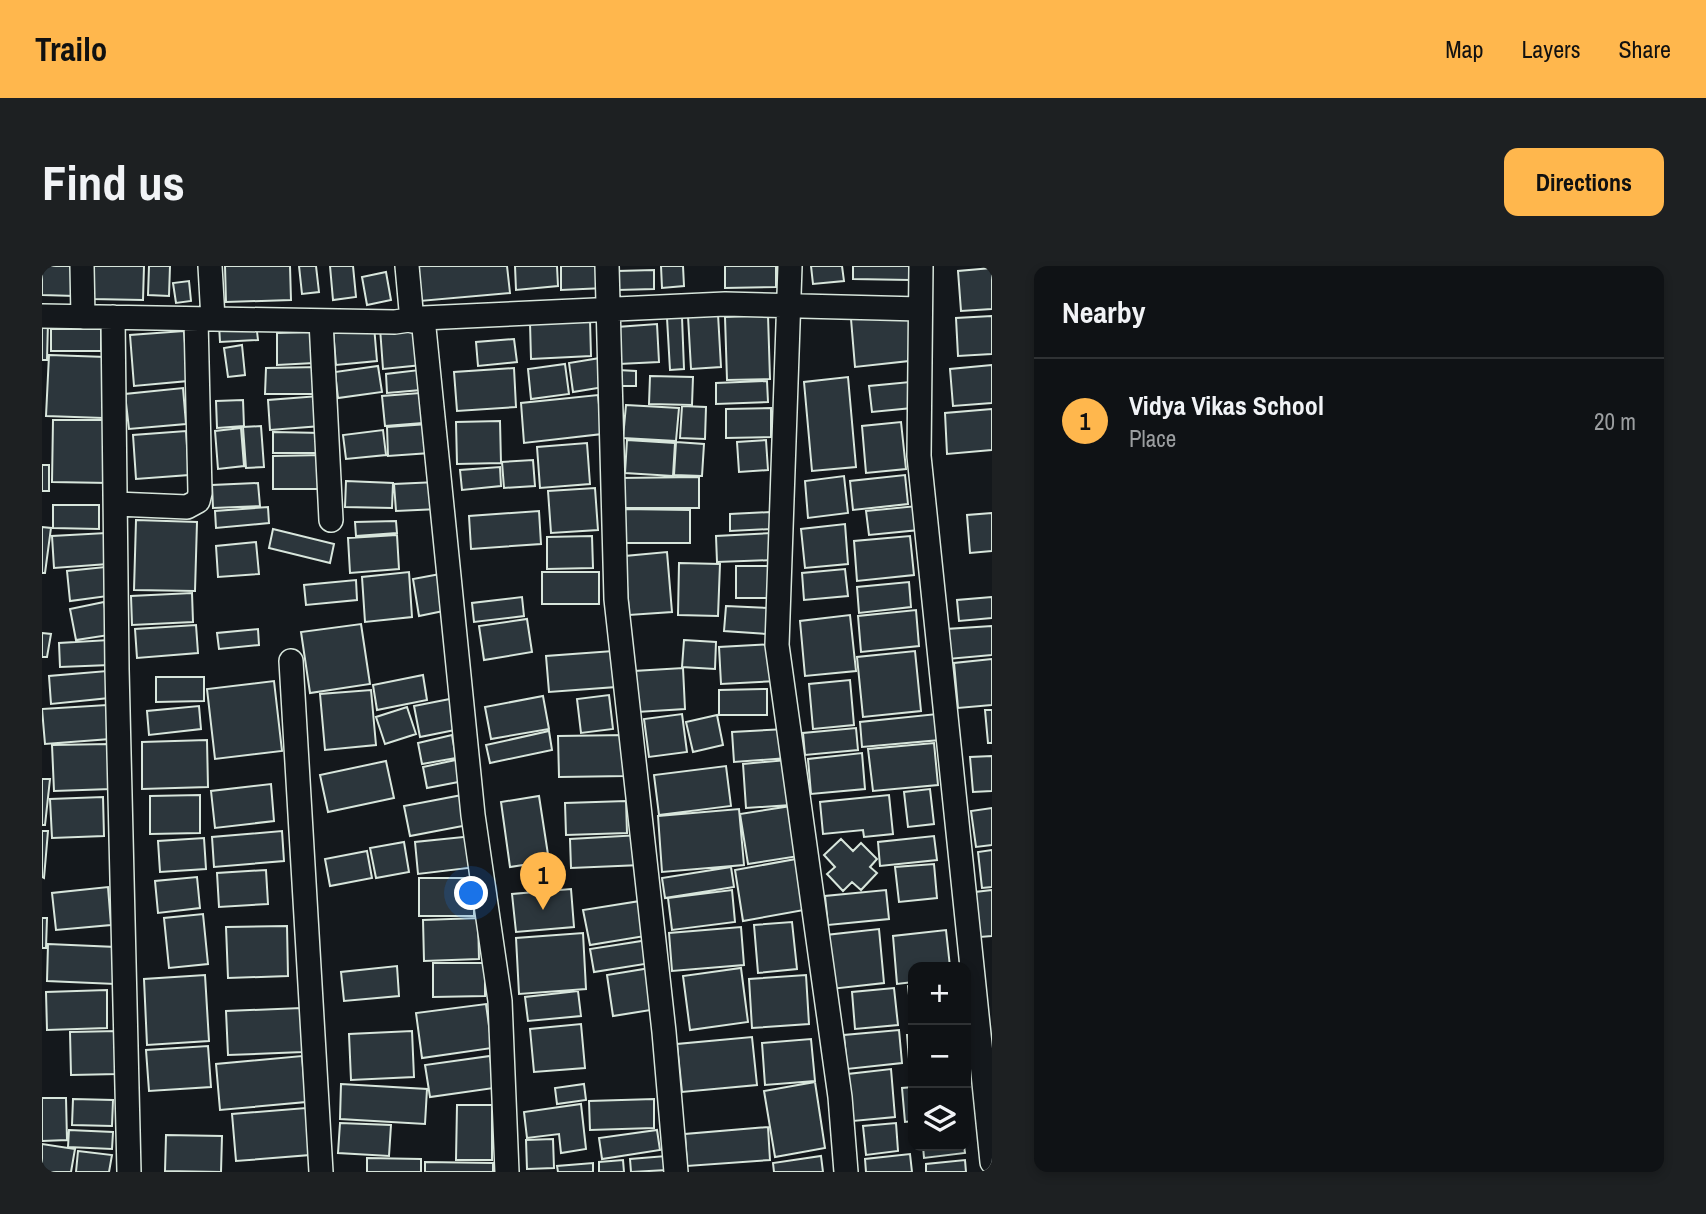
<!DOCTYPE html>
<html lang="en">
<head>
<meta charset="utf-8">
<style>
  body { margin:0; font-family:"Archivo Narrow",sans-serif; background:#1d2022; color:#f1f3f6 }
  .controls { position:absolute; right:21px; bottom:21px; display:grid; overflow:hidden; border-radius:14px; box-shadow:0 4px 10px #0003 }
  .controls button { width:63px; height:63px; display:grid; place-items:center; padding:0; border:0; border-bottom:2px solid #2f3234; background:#0f1215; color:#f1f3f6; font:35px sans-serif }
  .you { position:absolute; left:430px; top:628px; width:24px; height:24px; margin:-18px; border:5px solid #fff; border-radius:50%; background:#1a73e8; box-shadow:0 0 0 10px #1a73e833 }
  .badge { display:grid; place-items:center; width:46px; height:46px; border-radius:50%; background:#ffb74d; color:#111; font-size:23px; font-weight:700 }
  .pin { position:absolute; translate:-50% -58px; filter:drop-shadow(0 2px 4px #0008) }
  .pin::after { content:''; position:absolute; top:37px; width:24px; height:21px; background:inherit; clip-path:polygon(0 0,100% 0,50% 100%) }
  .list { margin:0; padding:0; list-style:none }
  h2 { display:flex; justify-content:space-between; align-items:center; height:91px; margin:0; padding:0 28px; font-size:30px }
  h2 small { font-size:23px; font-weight:400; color:#9b9ea0 }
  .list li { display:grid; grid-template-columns:46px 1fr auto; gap:21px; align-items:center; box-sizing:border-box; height:126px; padding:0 28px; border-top:2px solid #2f3234 }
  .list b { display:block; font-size:26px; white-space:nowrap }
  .list p { margin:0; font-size:23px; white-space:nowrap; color:#9b9ea0 }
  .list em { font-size:23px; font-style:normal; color:#9b9ea0 }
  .icon { flex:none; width:38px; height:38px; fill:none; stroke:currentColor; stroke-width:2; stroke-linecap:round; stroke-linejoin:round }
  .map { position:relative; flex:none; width:950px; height:906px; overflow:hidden; border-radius:14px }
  header { display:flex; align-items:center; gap:42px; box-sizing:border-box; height:98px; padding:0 35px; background:#ffb74d; color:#111 }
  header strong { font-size:33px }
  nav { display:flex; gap:38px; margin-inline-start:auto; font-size:24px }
  .intro { display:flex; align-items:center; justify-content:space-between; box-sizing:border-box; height:168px; padding:0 42px }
  h1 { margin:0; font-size:49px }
  .button { padding:18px 32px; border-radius:14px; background:#ffb74d; color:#111; font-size:24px; font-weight:700 }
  main { display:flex; gap:42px; padding:0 42px }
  aside { flex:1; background:#0f1215; border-radius:14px; box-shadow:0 4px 10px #0003 }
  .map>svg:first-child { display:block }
  .building { fill:#2c363c; stroke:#d8e6dc; stroke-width:2 }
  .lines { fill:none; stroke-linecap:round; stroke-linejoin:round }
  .street-casing { stroke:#d8e6dc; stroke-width:26 }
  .street { stroke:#14181c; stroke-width:23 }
</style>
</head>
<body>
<header>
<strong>Trailo</strong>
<nav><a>Map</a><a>Layers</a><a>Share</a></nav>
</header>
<div class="intro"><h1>Find us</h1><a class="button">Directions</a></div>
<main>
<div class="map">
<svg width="950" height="906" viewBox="0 0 950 906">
  <rect width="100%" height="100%" fill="#14181c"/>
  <!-- building -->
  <path class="building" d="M0,0H34L33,30L0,29Z
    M50,0H102L101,34L49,33Z
    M107,0H128L127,30L106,29Z
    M183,0H248L249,34L184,36Z
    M257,0H274L277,26L260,28Z
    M288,0H311L314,31L291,34Z
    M375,0H465L468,27L378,35Z
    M473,0H515L516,20L474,24Z
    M519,0H562L563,22L519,24Z
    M619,0H641L642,20L620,22Z
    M683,0H734V21L683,22Z
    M769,0H800L802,15L771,18Z
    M811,0H868V14L811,13Z
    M950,2V43L919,45L916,5Z
    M612,4V23L576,24L575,5Z
    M344,6L349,34L325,39L320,11Z
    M147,15L149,35L134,37L131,17Z
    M872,47L876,94L813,101L809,53Z
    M676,48L679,101L649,103L646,50Z
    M726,49L728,113L685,114L683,51Z
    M950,50V88L916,90L914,52Z
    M640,51L642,103L628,104L625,52Z
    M548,54L549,90L489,93L488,57Z
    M0,56H6L5,94H0Z
    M214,57L216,74L178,76L177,59Z
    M376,58L380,99L341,103L338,62Z
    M615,58L617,96L577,98L575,61Z
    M332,60L335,95L294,99L291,64Z
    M9,63H59V85H9Z
    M142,65L146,115L92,120L88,69Z
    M271,66L272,97L235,99V67Z
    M472,73L475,96L436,100L434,76Z
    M200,79L203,109L186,111L182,82Z
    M7,89L64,91L61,152L4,150Z
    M558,92L562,121L531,126L527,97Z
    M523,98L527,128L489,133L486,103Z
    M950,99V137L911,140L908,103Z
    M336,100L340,126L296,132L293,106Z
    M277,101V128H223L224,102Z
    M472,102L474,141L415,145L412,106Z
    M377,104L379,124L345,127L344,108Z
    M576,104L594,105V120H576Z
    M608,110L651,111L650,139L607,138Z
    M806,111L814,201L770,205L762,116Z
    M725,115L726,136L674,138V117Z
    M868,116L870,142L830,146L827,120Z
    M141,122L144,158L87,163L83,128Z
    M378,127L381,157L343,160L340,130Z
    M556,129L560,168L482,177L479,137Z
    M277,130L279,160L228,164L226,134Z
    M201,134L202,160L175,162L174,135Z
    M584,139L637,142L634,175L581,172Z
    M640,140L664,141L663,173L638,172Z
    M729,142V171L684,172V143Z
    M950,143V184L905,188L903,147Z
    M11,154H68L67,217L10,216Z
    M458,155L459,197L415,198L414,156Z
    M859,156L864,203L824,207L820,160Z
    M386,158L388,187L346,190L345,161Z
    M219,160L222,201L204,202L201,161Z
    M199,162L202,200L176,203L173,165Z
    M341,164L344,189L304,193L301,169Z
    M144,165L147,209L94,213L91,169Z
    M231,166L280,167V187H231Z
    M585,174L633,177L631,210L583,207Z
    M724,174L726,204L697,206L695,176Z
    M634,176L662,178L660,210L632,209Z
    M545,177L548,218L498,222L495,181Z
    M282,189L283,223H231V190Z
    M491,194L493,220L462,222L460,196Z
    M0,199H7V225H0Z
    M458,201L459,220L420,224L418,204Z
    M863,209L866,238L811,244L808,215Z
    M802,210L806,247L766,252L763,215Z
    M657,211V242H577V212Z
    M304,215L351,217L350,242L303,241Z
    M395,216L397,243L354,245L352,218Z
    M216,217L218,240L171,242L170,219Z
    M553,222L556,264L509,267L506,225Z
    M11,239H57V263L11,262Z
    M875,240L877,264L827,269L824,245Z
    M226,241L227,257L174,262L173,245Z
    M581,243L648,244V277H580Z
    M497,245L499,278L429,283L427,250Z
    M728,246L729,263L688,265V248Z
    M950,247V285L928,287L925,249Z
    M94,254L155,256L153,325L92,324Z
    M354,255L355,267L314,270L313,256Z
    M803,258L806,298L763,302L759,263Z
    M0,261L9,262L3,307H0Z
    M231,263L292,278L288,297L227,282Z
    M64,267L66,298L12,302L10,270Z
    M731,267L732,294L675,296L674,270Z
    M355,269L357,303L308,307L306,272Z
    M550,270L551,302L505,303V271Z
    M868,270L872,309L815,315L812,275Z
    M214,276L217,308L176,311L174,280Z
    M625,286L630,346L587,349L583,290Z
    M637,297L678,298L676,350L636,349Z
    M694,300H732V332H694Z
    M63,301L66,330L28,335L25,305Z
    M803,303L806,330L762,334L760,307Z
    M367,306L370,351L323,356L320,311Z
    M409,306L416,342L377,350L371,313Z
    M500,306H557V338H500Z
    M314,314L315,334L264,339L262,319Z
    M867,316L869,341L817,347L815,321Z
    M150,327L151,356L90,359L89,330Z
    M480,331L482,350L432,356L430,337Z
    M950,331V352L917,355L915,334Z
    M62,336L67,369L34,374L28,343Z
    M684,340L726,342L725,368L682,365Z
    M874,344L877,380L819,386L816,350Z
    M808,349L814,405L763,410L758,355Z
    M485,353L490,386L442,394L437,360Z
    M319,358L328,418L268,427L259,366Z
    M154,359L156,387L95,392L93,363Z
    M950,360V389L906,393L904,363Z
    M216,363L217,379L177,383L175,367Z
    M0,367L9,368L5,391H0Z
    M67,374L68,399L18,401L17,377Z
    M642,374L674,376L673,403L640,401Z
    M733,378L735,415L679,418L677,381Z
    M571,385L574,421L507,426L504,390Z
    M873,385L879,445L821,451L815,391Z
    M950,393V439L916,442L912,397Z
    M641,402L643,443L595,446L592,405Z
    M65,405L67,432L9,438L7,410Z
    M381,409L385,434L335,444L331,419Z
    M114,411H162V435L114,436Z
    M808,414L812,459L771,463L767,418Z
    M232,415L240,485L173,493L165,423Z
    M725,423V449H677V424Z
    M329,424L334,479L283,484L278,428Z
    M567,429L571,463L539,467L535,433Z
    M501,430L507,463L449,473L443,441Z
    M418,431L423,462L378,471L372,440Z
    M65,439L68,473L3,478L0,443Z
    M157,440L159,463L107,469L105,445Z
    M365,441L374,468L343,478L334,451Z
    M943,444H950V477H946Z
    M640,448L645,486L607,491L602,453Z
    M895,448L898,474L820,481L818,456Z
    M675,449L681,479L651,486L644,456Z
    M814,462L816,484L763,489L761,467Z
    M744,463L746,492L692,496L690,466Z
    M507,465L510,484L448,497L444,479Z
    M410,469L414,492L380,498L376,477Z
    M584,469V510L517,511L516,470Z
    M165,474L166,521L100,523V476Z
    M892,477L896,519L831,525L826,483Z
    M68,478L69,523L12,525L10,479Z
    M820,487L823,523L769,528L766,493Z
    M950,490V525L931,526L928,491Z
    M423,492L427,514L385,522L381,501Z
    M745,494L749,539L704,542L701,498Z
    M344,495L352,532L286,546L278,509Z
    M684,500L689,540L617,549L612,509Z
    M0,513H8L3,559H0Z
    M229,518L232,555L173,562L169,525Z
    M888,523L892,558L866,561L862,526Z
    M158,529V567L108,568V530Z
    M420,529L426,559L368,570L362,540Z
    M847,529L851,568L822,571L821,564L781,568L778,536Z
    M497,530L507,595L468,601L459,536Z
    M61,531L62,570L10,572L8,533Z
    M584,535L585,567L524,569L523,537Z
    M749,540L757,590L706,598L698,548Z
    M950,542V579L934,581L929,545Z
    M697,543L702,599L620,606L616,550Z
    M0,565H6L2,612L0,611Z
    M240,565L242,595L172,601L170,571Z
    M598,569L599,599L529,602L528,573Z
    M431,570L435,601L376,608L373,576Z
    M892,570L895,594L838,600L836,576Z
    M162,572L164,603L118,606L116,575Z
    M799,573L811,585L819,577L835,593L828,601L835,607L819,624L810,616L801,625L785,608L793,601L782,589Z
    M362,576L367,606L334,612L328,582Z
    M950,584V621L940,622L936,586Z
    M325,585L330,612L288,620L283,593Z
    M754,593L762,644L701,655L693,604Z
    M892,598L895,632L857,636L853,601Z
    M689,601L692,621L623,632L620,612Z
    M224,604L226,638L177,641L175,607Z
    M155,611L158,642L116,647L113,615Z
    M377,612H432V650H377Z
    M66,621L69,659L14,664L10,627Z
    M529,623L532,661L474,666L470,628Z
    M690,624L693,656L630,664L626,632Z
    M844,624L847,653L786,659L783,630Z
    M950,624V670L938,671L933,626Z
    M598,635L603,670L548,679L541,644Z
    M161,648L166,698L127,702L122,652Z
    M0,652H5L4,682H0Z
    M436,652L437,693L382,695L381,654Z
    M750,656L755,703L716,707L712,659Z
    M245,660L246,710L186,712L184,661Z
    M699,661L702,699L630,705L627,667Z
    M837,663L842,717L789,723L784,669Z
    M904,664L908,701H871V716L855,718L851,670Z
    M541,667L544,723L477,728L474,672Z
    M606,674L609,697L552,706L548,683Z
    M6,678L74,681L73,718L5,715Z
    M391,697H443V730L391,731Z
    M355,700L357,730L302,735L299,706Z
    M608,702L615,743L571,750L565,709Z
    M699,702L706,756L648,764L641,710Z
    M163,709L167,775L105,779L102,713Z
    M764,709L767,758L710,762L707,713Z
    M871,719V765L866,720Z
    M852,722L856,759L813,763L810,726Z
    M65,724V762L5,764L4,726Z
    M536,725L539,750L486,755L483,731Z
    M444,738L450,782L380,792L374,747Z
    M259,742L261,786L186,789L184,745Z
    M539,758L543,802L492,806L488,763Z
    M857,764L860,797L805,803L802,769Z
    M76,765V808L29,809L28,766Z
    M370,765L372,811L309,814L307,768Z
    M865,769H871V816L869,817Z
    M710,771L715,819L640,826L635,778Z
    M769,773L773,815L723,819L720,777Z
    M166,780L169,821L107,825L104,784Z
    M260,790L264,836L178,844L174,798Z
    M448,790L452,822L388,831L383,799Z
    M849,803L853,851L811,855L806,808Z
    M773,816L783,882L733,891L722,825Z
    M299,818L385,823L383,858L298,853Z
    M542,818L544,834L515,838L513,822Z
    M871,821V855L863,856L860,822Z
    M0,832H24L25,874L0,875Z
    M31,833L71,834L70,860L30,859Z
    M612,833V862L548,864L547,835Z
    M539,838L544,883L519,887L517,868L485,872L482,846Z
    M415,839H450V894H414Z
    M264,842L268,889L194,895L190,848Z
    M298,857L349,859L347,890L296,887Z
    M854,857L856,885L824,889L821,860Z
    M726,861L728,894L645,900L643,868Z
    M27,864L71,866L70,883L26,881Z
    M615,864L618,884L560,893L557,872Z
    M124,869L180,870L179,906L123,905Z
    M511,873L512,902L485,903L484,874Z
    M0,878L33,883L29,906H0Z
    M881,880H922L923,887L882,892Z
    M36,885L70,889L67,906H34Z
    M868,888L870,906H824L823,893Z
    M624,890L625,904L589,906L588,893Z
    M779,890L781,906H732L731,897Z
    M325,892L379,893V906H325Z
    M581,894L582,906H557V896Z
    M923,894L924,906H884V898Z
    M383,896L451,897V906H383Z
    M551,897V906H516L515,900Z"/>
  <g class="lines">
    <defs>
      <path id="street" d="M40,0L41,51
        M168,0L171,53
        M365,0L370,55
        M565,0L574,333L622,766L634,906
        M748,0L735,379L798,831L804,906
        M879,0L877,190L941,807
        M0,50L353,56L381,52L683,38L878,43
        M71,51L75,403L87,906
        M381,52L431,549L458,735L465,906
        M279,55L289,254
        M74,238L145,241L156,235L158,227L154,53
        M249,395L279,906
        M950,805L941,807L950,896"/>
    </defs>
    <!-- street casing -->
    <use href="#street" class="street-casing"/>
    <!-- street -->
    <use href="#street" class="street"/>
  </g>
</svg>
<div class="controls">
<button>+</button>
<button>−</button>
<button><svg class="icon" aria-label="layers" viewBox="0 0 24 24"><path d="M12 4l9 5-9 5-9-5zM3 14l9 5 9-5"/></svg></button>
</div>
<div class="you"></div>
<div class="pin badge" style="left:501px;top:644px">1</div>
</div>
<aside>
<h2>Nearby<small></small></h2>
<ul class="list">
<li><span class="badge">1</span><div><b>Vidya Vikas School</b><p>Place</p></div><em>20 m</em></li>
</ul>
</aside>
</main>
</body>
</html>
